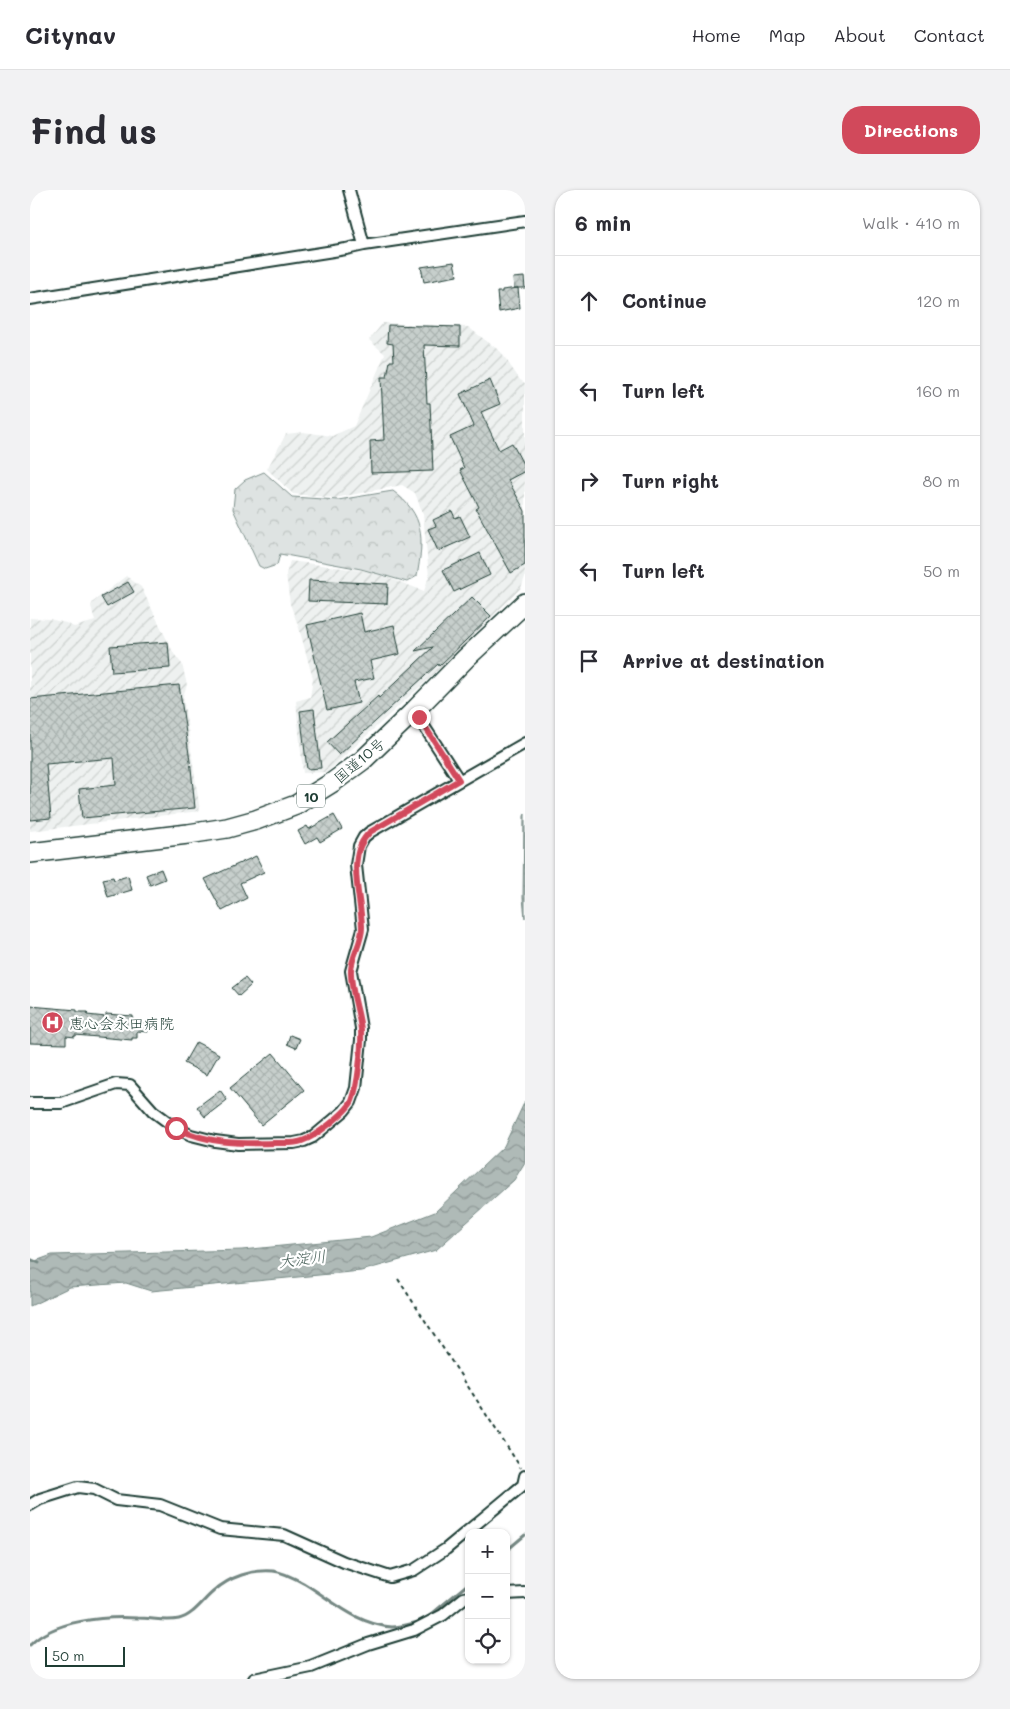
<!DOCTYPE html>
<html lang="en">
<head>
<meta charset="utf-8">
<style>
  body { margin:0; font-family:Mali,"Klee One",sans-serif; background:#f2f2f3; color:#2b2b33 }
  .controls { position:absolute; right:15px; bottom:15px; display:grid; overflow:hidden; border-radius:10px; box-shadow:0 1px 4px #0004 }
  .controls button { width:45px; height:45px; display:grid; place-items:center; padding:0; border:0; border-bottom:1px solid #e1e1e2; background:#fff; color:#2b2b33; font:25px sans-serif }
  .scale { position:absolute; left:15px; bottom:12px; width:80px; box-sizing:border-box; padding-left:5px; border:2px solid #1f3d34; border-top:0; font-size:14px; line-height:18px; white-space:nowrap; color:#1f3d34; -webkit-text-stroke:4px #fff; paint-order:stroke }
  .stop { position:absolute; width:15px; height:15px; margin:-11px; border:4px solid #d1495b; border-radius:50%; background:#fff }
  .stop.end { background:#d1495b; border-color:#fff; box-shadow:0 1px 5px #0008 }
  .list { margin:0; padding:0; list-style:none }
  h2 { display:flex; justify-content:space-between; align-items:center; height:65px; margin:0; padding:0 20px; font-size:21px }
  h2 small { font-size:16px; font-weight:400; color:#7c7c81 }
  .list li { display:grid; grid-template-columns:32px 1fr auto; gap:15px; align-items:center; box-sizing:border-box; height:90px; padding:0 20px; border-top:1px solid #e1e1e2 }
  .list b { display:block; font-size:19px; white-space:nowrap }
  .list em { font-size:16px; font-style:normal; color:#7c7c81 }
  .icon { flex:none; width:28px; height:28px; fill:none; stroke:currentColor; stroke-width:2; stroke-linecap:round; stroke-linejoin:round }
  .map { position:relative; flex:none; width:495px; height:1489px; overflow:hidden; border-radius:20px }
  header { display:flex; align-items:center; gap:30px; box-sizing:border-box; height:70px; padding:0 25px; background:#fff; border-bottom:1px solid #e1e1e2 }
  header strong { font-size:24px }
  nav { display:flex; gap:28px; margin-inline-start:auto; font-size:18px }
  .intro { display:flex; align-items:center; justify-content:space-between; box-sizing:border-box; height:120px; padding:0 30px }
  h1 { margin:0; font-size:35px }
  .button { padding:12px 22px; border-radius:20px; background:#d1495b; color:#fff; font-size:18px; font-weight:700 }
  main { display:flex; gap:30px; padding:0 30px }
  aside { flex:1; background:#fff; border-radius:20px; box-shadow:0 1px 4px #0004 }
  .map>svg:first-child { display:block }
  .industrial { fill:url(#industrial-furrows) }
  .forest { fill:url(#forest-crowns); stroke:#7e908b }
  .water { fill:url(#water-waves); stroke:#758883 }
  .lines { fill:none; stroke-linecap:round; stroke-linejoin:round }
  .stream { stroke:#758883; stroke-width:3 }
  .building { fill:url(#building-cross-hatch); stroke:#1f3d34 }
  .street-casing { stroke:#1f3d34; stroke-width:14 }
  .highway-casing { stroke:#1f3d34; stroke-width:22 }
  .path { stroke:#1f3d34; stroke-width:2; stroke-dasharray:4 4; stroke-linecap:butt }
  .street { stroke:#fff; stroke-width:10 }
  .highway { stroke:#fff; stroke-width:19 }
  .route { stroke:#d1495b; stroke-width:6 }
  .labels { text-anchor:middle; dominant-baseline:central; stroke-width:4.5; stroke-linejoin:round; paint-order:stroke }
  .shield { fill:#fff; stroke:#627771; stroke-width:1 }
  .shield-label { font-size:14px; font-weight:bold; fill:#1f3d34 }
  .street-label { font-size:15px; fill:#1f3d34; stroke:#fff }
  .poi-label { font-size:15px; fill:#1f3d34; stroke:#fff; text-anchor:start }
  .water-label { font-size:16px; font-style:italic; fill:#4a625b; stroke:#fff }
</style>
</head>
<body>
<header>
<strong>Citynav</strong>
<nav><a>Home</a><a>Map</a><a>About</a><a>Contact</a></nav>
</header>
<div class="intro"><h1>Find us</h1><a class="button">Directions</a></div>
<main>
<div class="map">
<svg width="495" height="1489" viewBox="0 0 495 1489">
  <defs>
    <pattern id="industrial-furrows" width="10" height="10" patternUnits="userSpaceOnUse" patternTransform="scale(1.25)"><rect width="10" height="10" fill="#eef1f0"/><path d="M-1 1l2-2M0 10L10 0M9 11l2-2" fill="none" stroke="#ccd0ce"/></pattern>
    <pattern id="forest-crowns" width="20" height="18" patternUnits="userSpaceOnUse" patternTransform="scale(1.25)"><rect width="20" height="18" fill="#dee3e2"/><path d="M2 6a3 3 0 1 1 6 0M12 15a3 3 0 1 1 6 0" fill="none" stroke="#bec4c2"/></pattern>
    <pattern id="water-waves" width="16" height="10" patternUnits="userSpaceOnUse" patternTransform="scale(1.25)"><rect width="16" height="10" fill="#afbab7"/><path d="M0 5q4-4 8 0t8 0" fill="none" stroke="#8e9896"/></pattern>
    <pattern id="building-cross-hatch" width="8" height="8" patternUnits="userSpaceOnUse" patternTransform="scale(1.25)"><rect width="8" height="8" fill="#c7cfcc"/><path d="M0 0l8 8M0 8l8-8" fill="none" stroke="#aab3b0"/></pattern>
  </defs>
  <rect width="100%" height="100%" fill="#fff"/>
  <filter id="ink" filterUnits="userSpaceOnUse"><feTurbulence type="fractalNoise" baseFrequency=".02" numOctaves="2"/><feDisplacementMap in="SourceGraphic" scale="10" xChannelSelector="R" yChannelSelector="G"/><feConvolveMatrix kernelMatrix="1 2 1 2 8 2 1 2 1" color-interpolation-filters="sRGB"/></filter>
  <g filter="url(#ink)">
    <!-- industrial -->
    <path class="industrial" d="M353,133L438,137L471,162L490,190L495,193V387L491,398L410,478L297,582L273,583L266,511L280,507L283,489L269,438L260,414L256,384L260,371L343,382L394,401L399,386L393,324L385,303L372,295L305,308L263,304L237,279L256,244L273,242L302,246L324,236L355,164L339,150Z
      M96,386L111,397L144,464L152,474L157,495L153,506L170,621L0,641V428L19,429L36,433L44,437L65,431L61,416L63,412Z"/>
    <!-- forest -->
    <path class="forest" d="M234,282L262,307L308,310L363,301C395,325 394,348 387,386L377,392L331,379L250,364L247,375L235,379L229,376L203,319L205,299L215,290Z"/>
    <!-- water -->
    <path class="water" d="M495,624V728L493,708L494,626Z
      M495,911V972L484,990L406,1060L331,1081L121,1101L96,1093L40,1097L0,1116V1073L22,1065L212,1060L341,1047L405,1022L474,956Z"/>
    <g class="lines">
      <!-- stream -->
      <path class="stream" d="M0,1069L9,1073
        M476,1361L495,1345
        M397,1428L439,1393
        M0,1455C24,1430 75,1426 108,1428C122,1428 135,1432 149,1429C163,1426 173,1410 184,1401C199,1387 223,1379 243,1381C254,1382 266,1389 275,1394C303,1411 328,1435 362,1437C372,1437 383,1433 392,1431"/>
    </g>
    <!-- building -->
    <path class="building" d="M424,72L427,86L394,92L391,77Z
      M494,87L495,98H484L483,88Z
      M488,98L490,118L469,122L467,102H472V100Z
      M358,135L430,137V156L394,155L397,213H400L403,281L341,283L340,251L354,250L351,187H357L360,171H364L363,154L357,153Z
      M460,190L470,214L451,222L469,260L482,253L495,278V281L478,290L495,321V375L481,383L446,319L449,317L447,313L430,280L434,278L420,247L444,236L430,204Z
      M422,321L425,328L430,326L440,347L408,361L398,339L406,336L403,330Z
      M450,363L460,385L424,402L413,380Z
      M279,390L358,394L357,414L278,411Z
      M98,392L104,402L77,417L71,407Z
      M442,407L461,426L409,476L408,474L309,565L297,552L348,506L349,508L403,457L385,461Z
      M330,423L334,442L364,435L370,464L340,471L344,488L324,492L329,513L297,520L277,435Z
      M138,452L140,478L82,482L80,456Z
      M149,495L161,578L165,618L52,628L49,599L86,595L84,568L16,574L21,628L0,630V509Z
      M284,519L291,578L277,579L270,521Z
      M304,625L312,639L290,652L287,647L275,654L268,641L277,636L279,639Z
      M226,666L234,682L210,693L217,708L192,721L175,689Z
      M131,679L135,689L120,695L116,685Z
      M98,686L102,700L78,707L73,689L83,687L84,690Z
      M215,788L221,795L209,806L202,798Z
      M0,816L47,820V822H58L57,825L76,827V824L103,826V831L118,833V842L107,841V848H102V850L45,845V847L36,846V854L0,853Z
      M260,845L270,849L266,858L257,854Z
      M166,852L189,864L177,885L154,873Z
      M243,863L274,900L231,935L200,898Z
      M190,900L197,910L175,927L167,917Z"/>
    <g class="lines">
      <defs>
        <path id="street" d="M319,0L334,55
          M0,109L316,59L334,55L495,31
          M384,521L429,590
          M0,913H31L86,894L100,895L123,921L146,938L161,945L185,951L208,954L264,953L274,951L283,947L314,921L321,912L326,898L331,850V838L321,781L333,739L326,675L329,656L334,647L340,642L495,553
          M0,1315L10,1309L48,1297L64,1299L86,1310L130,1315L190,1339L254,1345L314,1372L360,1387L384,1380L416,1359L493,1295L495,1286
          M476,1404L495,1403
          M224,1489L281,1477L338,1454L384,1440L413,1425L434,1408L439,1407"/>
        <path id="highway" d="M0,663L158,644L197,638L226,630L266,615L303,592L333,570L384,521L436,468L495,413"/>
      </defs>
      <!-- street casing -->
      <use href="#street" class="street-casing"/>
      <!-- highway casing -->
      <use href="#highway" class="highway-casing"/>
      <!-- path -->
      <path class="path" d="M368,1089L491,1278"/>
      <!-- street -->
      <use href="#street" class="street"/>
      <!-- highway -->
      <use href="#highway" class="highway"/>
    </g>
  </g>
  <g class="lines" filter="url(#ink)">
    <!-- route -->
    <path class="route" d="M146,938C180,954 209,954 246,953C255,953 264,954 272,951C285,947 316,923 322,911C328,896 332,857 331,840C329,820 320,800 321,780C322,765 333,751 332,736C331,706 315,665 340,642L429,590L389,527"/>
  </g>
  <!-- icons -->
  <defs>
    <symbol id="hospital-disc" viewBox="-11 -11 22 22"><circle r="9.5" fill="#d1495b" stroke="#fff"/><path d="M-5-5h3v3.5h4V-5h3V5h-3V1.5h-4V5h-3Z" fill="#fff"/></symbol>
  </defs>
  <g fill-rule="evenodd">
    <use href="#hospital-disc" x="10" y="820" width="25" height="25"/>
  </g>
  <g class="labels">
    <!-- shield labels -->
    <rect class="shield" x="267" y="594.5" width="28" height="23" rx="4"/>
    <g class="shield-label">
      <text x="281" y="606">10</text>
    </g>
    <!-- street labels -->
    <g class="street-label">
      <text transform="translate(329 570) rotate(-40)">国道10号</text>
    </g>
    <!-- poi labels -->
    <g class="poi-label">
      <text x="39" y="833">恵心会永田病院</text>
    </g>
    <!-- water labels -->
    <g class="water-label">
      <text transform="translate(272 1068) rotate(-7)">大淀川</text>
    </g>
  </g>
</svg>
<div class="controls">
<button>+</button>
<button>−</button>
<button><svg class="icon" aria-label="locate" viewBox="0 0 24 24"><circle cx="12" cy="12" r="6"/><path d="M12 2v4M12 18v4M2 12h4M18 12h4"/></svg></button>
</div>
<div class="scale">50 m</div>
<div class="stop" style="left:146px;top:938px"></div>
<div class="stop end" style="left:389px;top:527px"></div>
</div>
<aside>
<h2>6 min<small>Walk · 410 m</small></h2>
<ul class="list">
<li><svg class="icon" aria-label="ahead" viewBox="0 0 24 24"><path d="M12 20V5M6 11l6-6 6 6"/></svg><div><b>Continue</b></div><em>120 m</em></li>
<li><svg class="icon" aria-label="left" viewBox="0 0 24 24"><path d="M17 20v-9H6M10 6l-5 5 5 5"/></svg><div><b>Turn left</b></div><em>160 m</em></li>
<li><svg class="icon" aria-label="right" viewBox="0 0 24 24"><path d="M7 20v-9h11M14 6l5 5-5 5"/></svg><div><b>Turn right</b></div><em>80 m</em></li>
<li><svg class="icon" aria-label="left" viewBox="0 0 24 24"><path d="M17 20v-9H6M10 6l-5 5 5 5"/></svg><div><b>Turn left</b></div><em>50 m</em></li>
<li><svg class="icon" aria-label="arrive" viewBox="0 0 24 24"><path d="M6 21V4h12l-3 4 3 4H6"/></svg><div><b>Arrive at destination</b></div></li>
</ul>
</aside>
</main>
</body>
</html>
